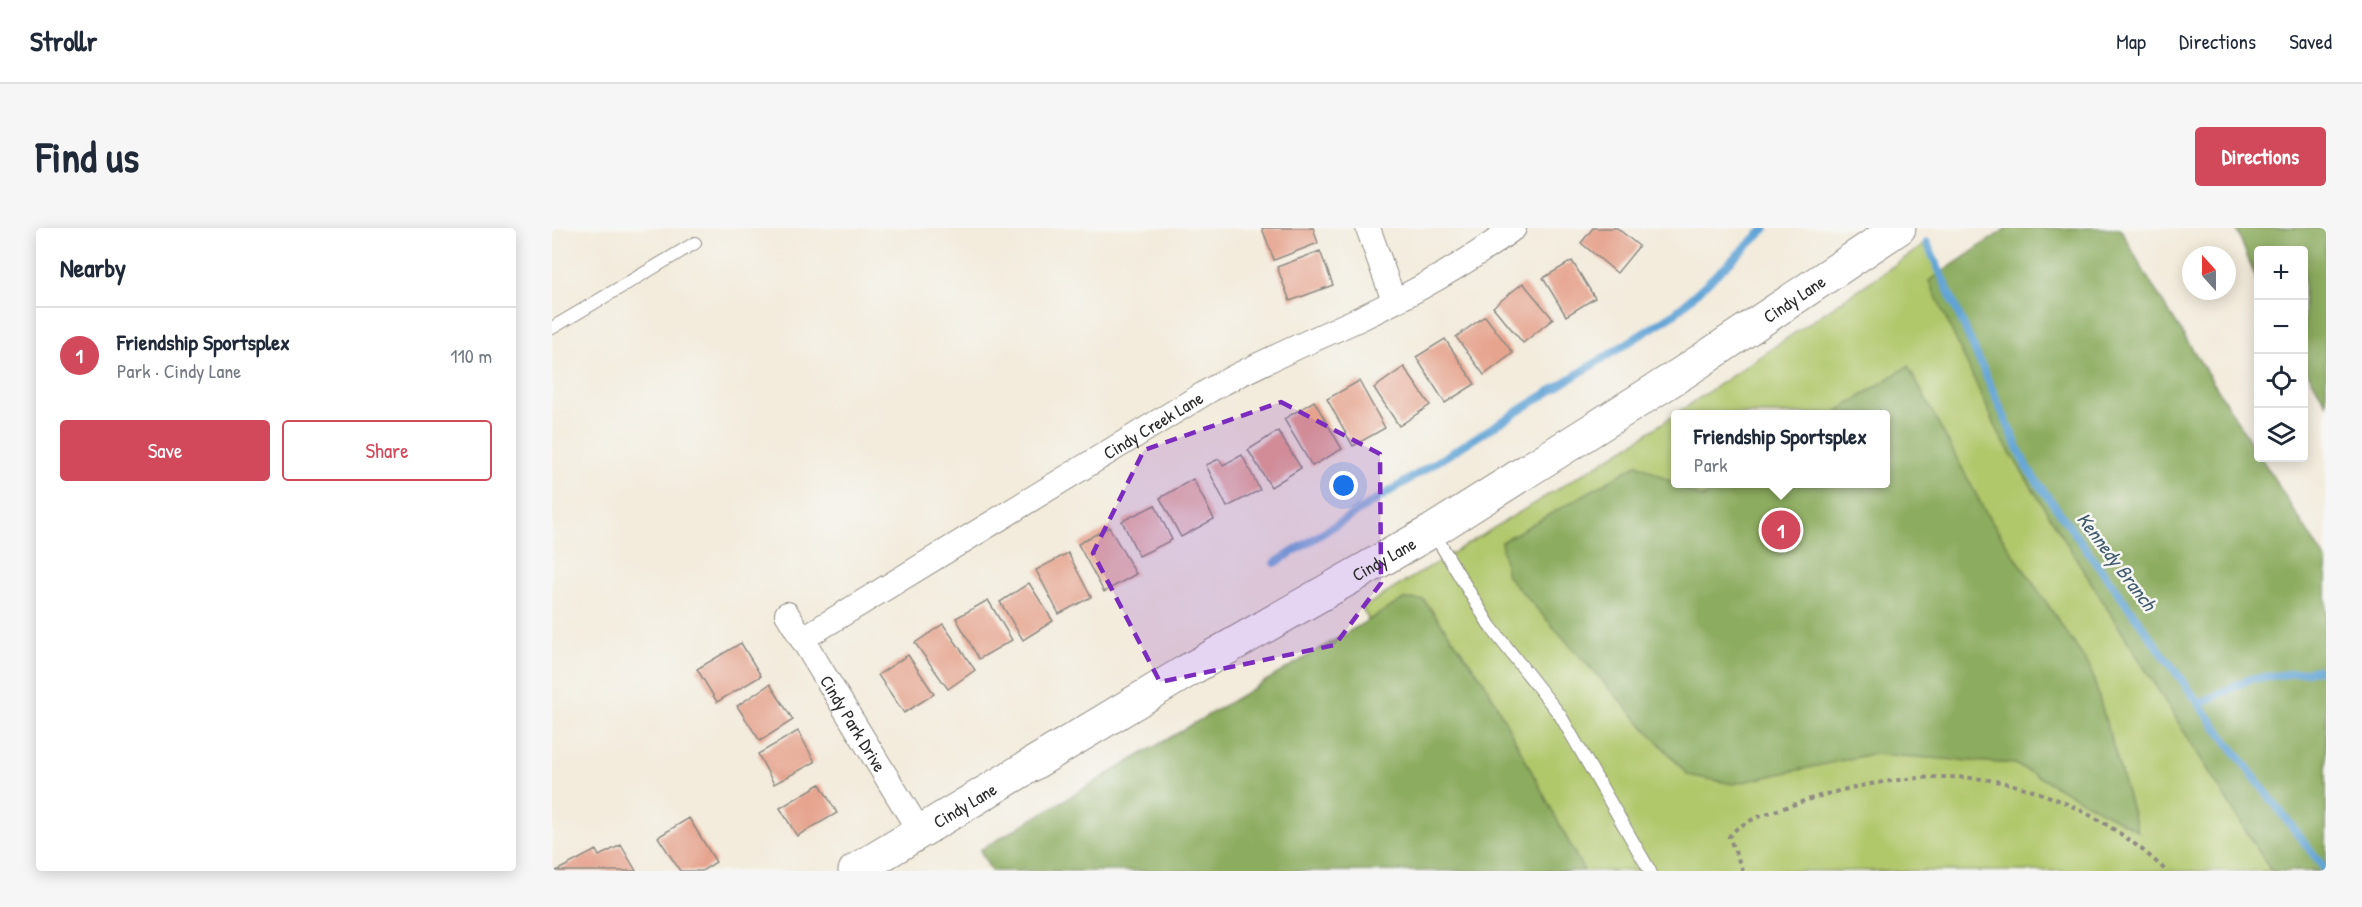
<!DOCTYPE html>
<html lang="en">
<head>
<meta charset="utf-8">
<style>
  body { margin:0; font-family:"Patrick Hand",sans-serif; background:#f6f6f7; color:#1f2937 }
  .controls { position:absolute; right:18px; top:18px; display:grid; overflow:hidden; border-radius:6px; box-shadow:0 3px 15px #0003 }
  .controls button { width:54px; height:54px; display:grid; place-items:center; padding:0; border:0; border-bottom:2px solid #e0e1e3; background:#fff; color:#1f2937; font:30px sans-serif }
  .compass { position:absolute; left:1630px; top:18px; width:54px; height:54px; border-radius:50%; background:#fff; box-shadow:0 3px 15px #0003; rotate:339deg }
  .you { position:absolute; left:792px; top:258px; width:21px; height:21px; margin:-15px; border:4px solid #fff; border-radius:50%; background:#1a73e8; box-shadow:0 0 0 9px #1a73e833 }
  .badge { display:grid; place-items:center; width:39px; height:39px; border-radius:50%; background:#d1495b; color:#fff; font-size:20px; font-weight:700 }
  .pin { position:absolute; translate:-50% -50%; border:3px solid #fff; box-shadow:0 2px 6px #0006 }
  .popup { position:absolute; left:1119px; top:182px; width:219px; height:78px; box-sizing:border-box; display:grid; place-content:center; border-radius:6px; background:#fff; filter:drop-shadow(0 2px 4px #0005); font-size:20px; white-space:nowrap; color:#747a83 }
  .popup b { font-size:22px; color:#1f2937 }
  .popup::after { content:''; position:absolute; left:50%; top:100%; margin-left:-12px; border:12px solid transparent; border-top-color:#fff }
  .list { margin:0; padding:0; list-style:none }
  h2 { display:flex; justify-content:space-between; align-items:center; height:78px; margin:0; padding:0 24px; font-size:26px }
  h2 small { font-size:20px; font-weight:400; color:#747a83 }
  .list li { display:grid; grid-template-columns:39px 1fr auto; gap:18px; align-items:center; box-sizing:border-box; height:96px; padding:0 24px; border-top:2px solid #e0e1e3 }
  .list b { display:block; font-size:22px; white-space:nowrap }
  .list p { margin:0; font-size:20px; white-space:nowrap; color:#747a83 }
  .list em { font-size:20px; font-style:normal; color:#747a83 }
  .actions { display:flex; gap:12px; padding:18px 24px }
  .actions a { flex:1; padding:14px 0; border:2px solid #d1495b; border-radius:6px; text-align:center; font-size:21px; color:#d1495b }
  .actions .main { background:#d1495b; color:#fff }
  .icon { flex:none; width:33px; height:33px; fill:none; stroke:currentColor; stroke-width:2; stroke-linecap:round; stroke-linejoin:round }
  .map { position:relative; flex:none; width:1774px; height:643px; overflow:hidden; border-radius:6px }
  header { display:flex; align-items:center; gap:36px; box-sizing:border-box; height:84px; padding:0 30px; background:#fff; border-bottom:2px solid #e0e1e3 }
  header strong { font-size:28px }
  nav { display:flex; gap:33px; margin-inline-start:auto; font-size:21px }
  .intro { display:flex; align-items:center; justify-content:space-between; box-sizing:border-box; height:144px; padding:0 36px }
  h1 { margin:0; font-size:42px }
  .button { padding:15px 27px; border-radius:6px; background:#d1495b; color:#fff; font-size:21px; font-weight:700 }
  main { display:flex; gap:36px; padding:0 36px }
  aside { flex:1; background:#fff; border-radius:6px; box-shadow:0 3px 15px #0003 }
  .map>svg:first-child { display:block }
  .green { fill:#b0c76b; stroke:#6e794b; stroke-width:1.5; fill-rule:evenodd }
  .forest { fill:#8cac5f; stroke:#5c6c45; stroke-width:1.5 }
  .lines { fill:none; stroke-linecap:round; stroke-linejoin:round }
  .stream { stroke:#62a4d6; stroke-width:8 }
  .building { fill:#e6a48f }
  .lane-casing { stroke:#8f8b83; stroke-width:14 }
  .street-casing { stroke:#8f8b83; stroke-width:26 }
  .secondary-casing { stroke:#8f8b83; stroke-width:35 }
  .path { stroke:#8f8b83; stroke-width:4; stroke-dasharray:4.5 4.5; stroke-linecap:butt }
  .lane { stroke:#fff; stroke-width:12 }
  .street { stroke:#fff; stroke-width:24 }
  .secondary { stroke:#fff; stroke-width:33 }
  .marked { fill:#7b2cbf; fill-opacity:0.2; stroke:#7b2cbf; stroke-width:4.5; stroke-dasharray:12 8; stroke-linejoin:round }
  .labels { text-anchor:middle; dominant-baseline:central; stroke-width:5; stroke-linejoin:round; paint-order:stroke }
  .street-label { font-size:18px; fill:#2b2b2b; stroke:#f6f6f2 }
  .water-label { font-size:20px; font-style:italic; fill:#415b6f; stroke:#f6f6f2 }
</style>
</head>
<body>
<header>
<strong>Strollr</strong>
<nav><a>Map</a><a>Directions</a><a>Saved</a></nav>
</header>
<div class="intro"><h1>Find us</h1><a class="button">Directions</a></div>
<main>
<aside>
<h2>Nearby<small></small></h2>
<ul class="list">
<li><span class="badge">1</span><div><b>Friendship Sportsplex</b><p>Park · Cindy Lane</p></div><em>110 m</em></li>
</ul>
<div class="actions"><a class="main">Save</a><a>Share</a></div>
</aside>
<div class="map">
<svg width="1774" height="643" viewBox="0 0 1774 643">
  <rect width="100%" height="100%" fill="#f6f6f2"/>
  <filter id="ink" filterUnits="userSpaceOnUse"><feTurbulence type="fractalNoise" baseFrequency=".0167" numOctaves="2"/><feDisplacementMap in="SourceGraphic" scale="12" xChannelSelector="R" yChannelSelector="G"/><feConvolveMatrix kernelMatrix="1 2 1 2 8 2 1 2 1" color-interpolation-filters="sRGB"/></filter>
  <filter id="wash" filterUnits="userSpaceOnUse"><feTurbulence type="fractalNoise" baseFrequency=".008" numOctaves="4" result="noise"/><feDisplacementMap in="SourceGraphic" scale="24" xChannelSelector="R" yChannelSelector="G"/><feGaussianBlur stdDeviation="1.35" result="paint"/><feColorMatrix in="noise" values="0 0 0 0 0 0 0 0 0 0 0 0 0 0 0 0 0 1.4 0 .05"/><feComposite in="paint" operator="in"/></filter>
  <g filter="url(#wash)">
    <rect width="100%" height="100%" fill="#f3ebdb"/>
    <!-- green -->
    <path class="green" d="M1375,15L1475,240L1774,643H954L810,380L1078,217ZM1124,186H1334V256H1124Z"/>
    <!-- forest -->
    <path class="forest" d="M1455,0H1568L1595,49L1706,226V230H1709L1774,333V643H1719L1449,210L1377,53Z
      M1684,0H1774V175L1752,138V22H1706V56Z
      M1356,138L1435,287L1538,439L1586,603L1463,536L1320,526L1181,556L1136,547L955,348L949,314L1086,236L1150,270L1173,256H1334V186H1281Z
      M852,371L872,372L933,455L1032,643H439L428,622Z"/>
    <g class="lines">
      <!-- stream -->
      <path class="stream" d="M1375,15L1475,240L1667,503L1774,643
        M723,335L1122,86L1214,0
        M1647,476L1698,451L1774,441"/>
    </g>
    <g id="blocks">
      <!-- building -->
      <path class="building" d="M710,0H761L766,15L722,32Z
        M1041,0H1065L1087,18L1065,45L1029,15Z
        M768,23L781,57L738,73L725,39Z
        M1020,33L1043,70L1014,88L991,50Z
        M971,55L1001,91L971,115L941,79Z
        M933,88L961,125L932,147L904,109Z
        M893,111L923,156L893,175L864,129Z
        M852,139L878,177L847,198L822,160Z
        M807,153L833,200L801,218L775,171Z
        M762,173L790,221L760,238L732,191Z
        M726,203L749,240L719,259L696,222Z
        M690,227L708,262L675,279L654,237L667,231L671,237Z
        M641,251L662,291L629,309L608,270Z
        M603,277L620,312L587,328L570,293Z
        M557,299L584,346L552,364L526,316Z
        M516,325L539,369L507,386L484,342Z
        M477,355L501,393L471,412L448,374Z
        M436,372L460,412L427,431L404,390Z
        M391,396L423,442L396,461L363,415Z
        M189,415L209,448L165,474L145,441Z
        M356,427L382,466L352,485L326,447Z
        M218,456L241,492L208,513L185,478Z
        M246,503L263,534L222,556L206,526Z
        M268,556L285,585L245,608L228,580Z
        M137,590L164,634L150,643H128L106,609Z
        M69,617L84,643H4L44,622L47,628Z"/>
    </g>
  </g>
  <g filter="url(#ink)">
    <use href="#blocks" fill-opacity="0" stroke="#8f8b83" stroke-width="1.5"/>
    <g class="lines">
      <defs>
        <path id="lane" d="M0,100L143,15
          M881,304L938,398L1008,487L1098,643"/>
        <g id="street">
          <path d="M816,0L842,73"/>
          <path id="s1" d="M235,386L368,604"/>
          <path id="s2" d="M250,411L658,162C706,135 757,114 807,91C860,66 915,35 962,0"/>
        </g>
        <g id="secondary">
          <path id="s3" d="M303,643L635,443L880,303L1132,144L1347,0"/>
        </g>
      </defs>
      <!-- lane casing -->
      <use href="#lane" class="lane-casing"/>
      <!-- street casing -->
      <use href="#street" class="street-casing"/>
      <!-- secondary casing -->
      <use href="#secondary" class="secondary-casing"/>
      <!-- path -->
      <path class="path" d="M1191,643L1177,609C1187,592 1227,582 1246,575C1305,554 1394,540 1457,556C1515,570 1571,601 1614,643"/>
      <!-- lane -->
      <use href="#lane" class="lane"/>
      <!-- street -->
      <use href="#street" class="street"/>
      <!-- secondary -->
      <use href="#secondary" class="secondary"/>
    </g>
  </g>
  <!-- marked area -->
  <path class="marked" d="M729,174L828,226L829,355L783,417L608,454L541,325L592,222Z"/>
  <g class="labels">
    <!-- street labels -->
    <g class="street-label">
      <text stroke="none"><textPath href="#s3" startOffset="1100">Cindy Lane</textPath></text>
      <text stroke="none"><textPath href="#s2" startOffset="411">Cindy Creek Lane</textPath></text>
      <text stroke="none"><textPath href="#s3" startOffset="614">Cindy Lane</textPath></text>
      <text stroke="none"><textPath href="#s1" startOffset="128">Cindy Park Drive</textPath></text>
      <text stroke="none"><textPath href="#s3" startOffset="128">Cindy Lane</textPath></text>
    </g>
    <!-- water labels -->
    <g class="water-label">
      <text transform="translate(1565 333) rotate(53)">Kennedy Branch</text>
    </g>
  </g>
</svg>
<div class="controls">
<button>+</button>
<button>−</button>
<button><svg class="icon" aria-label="locate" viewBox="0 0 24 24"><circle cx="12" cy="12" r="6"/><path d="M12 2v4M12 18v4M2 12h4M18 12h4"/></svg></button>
<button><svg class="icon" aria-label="layers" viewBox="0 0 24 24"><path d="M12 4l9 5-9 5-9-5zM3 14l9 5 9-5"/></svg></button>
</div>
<svg class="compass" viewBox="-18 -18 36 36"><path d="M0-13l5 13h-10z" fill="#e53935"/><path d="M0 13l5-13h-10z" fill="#747a83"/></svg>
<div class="you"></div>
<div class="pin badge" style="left:1229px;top:302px">1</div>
<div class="popup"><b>Friendship Sportsplex</b>Park</div>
</div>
</main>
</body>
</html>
